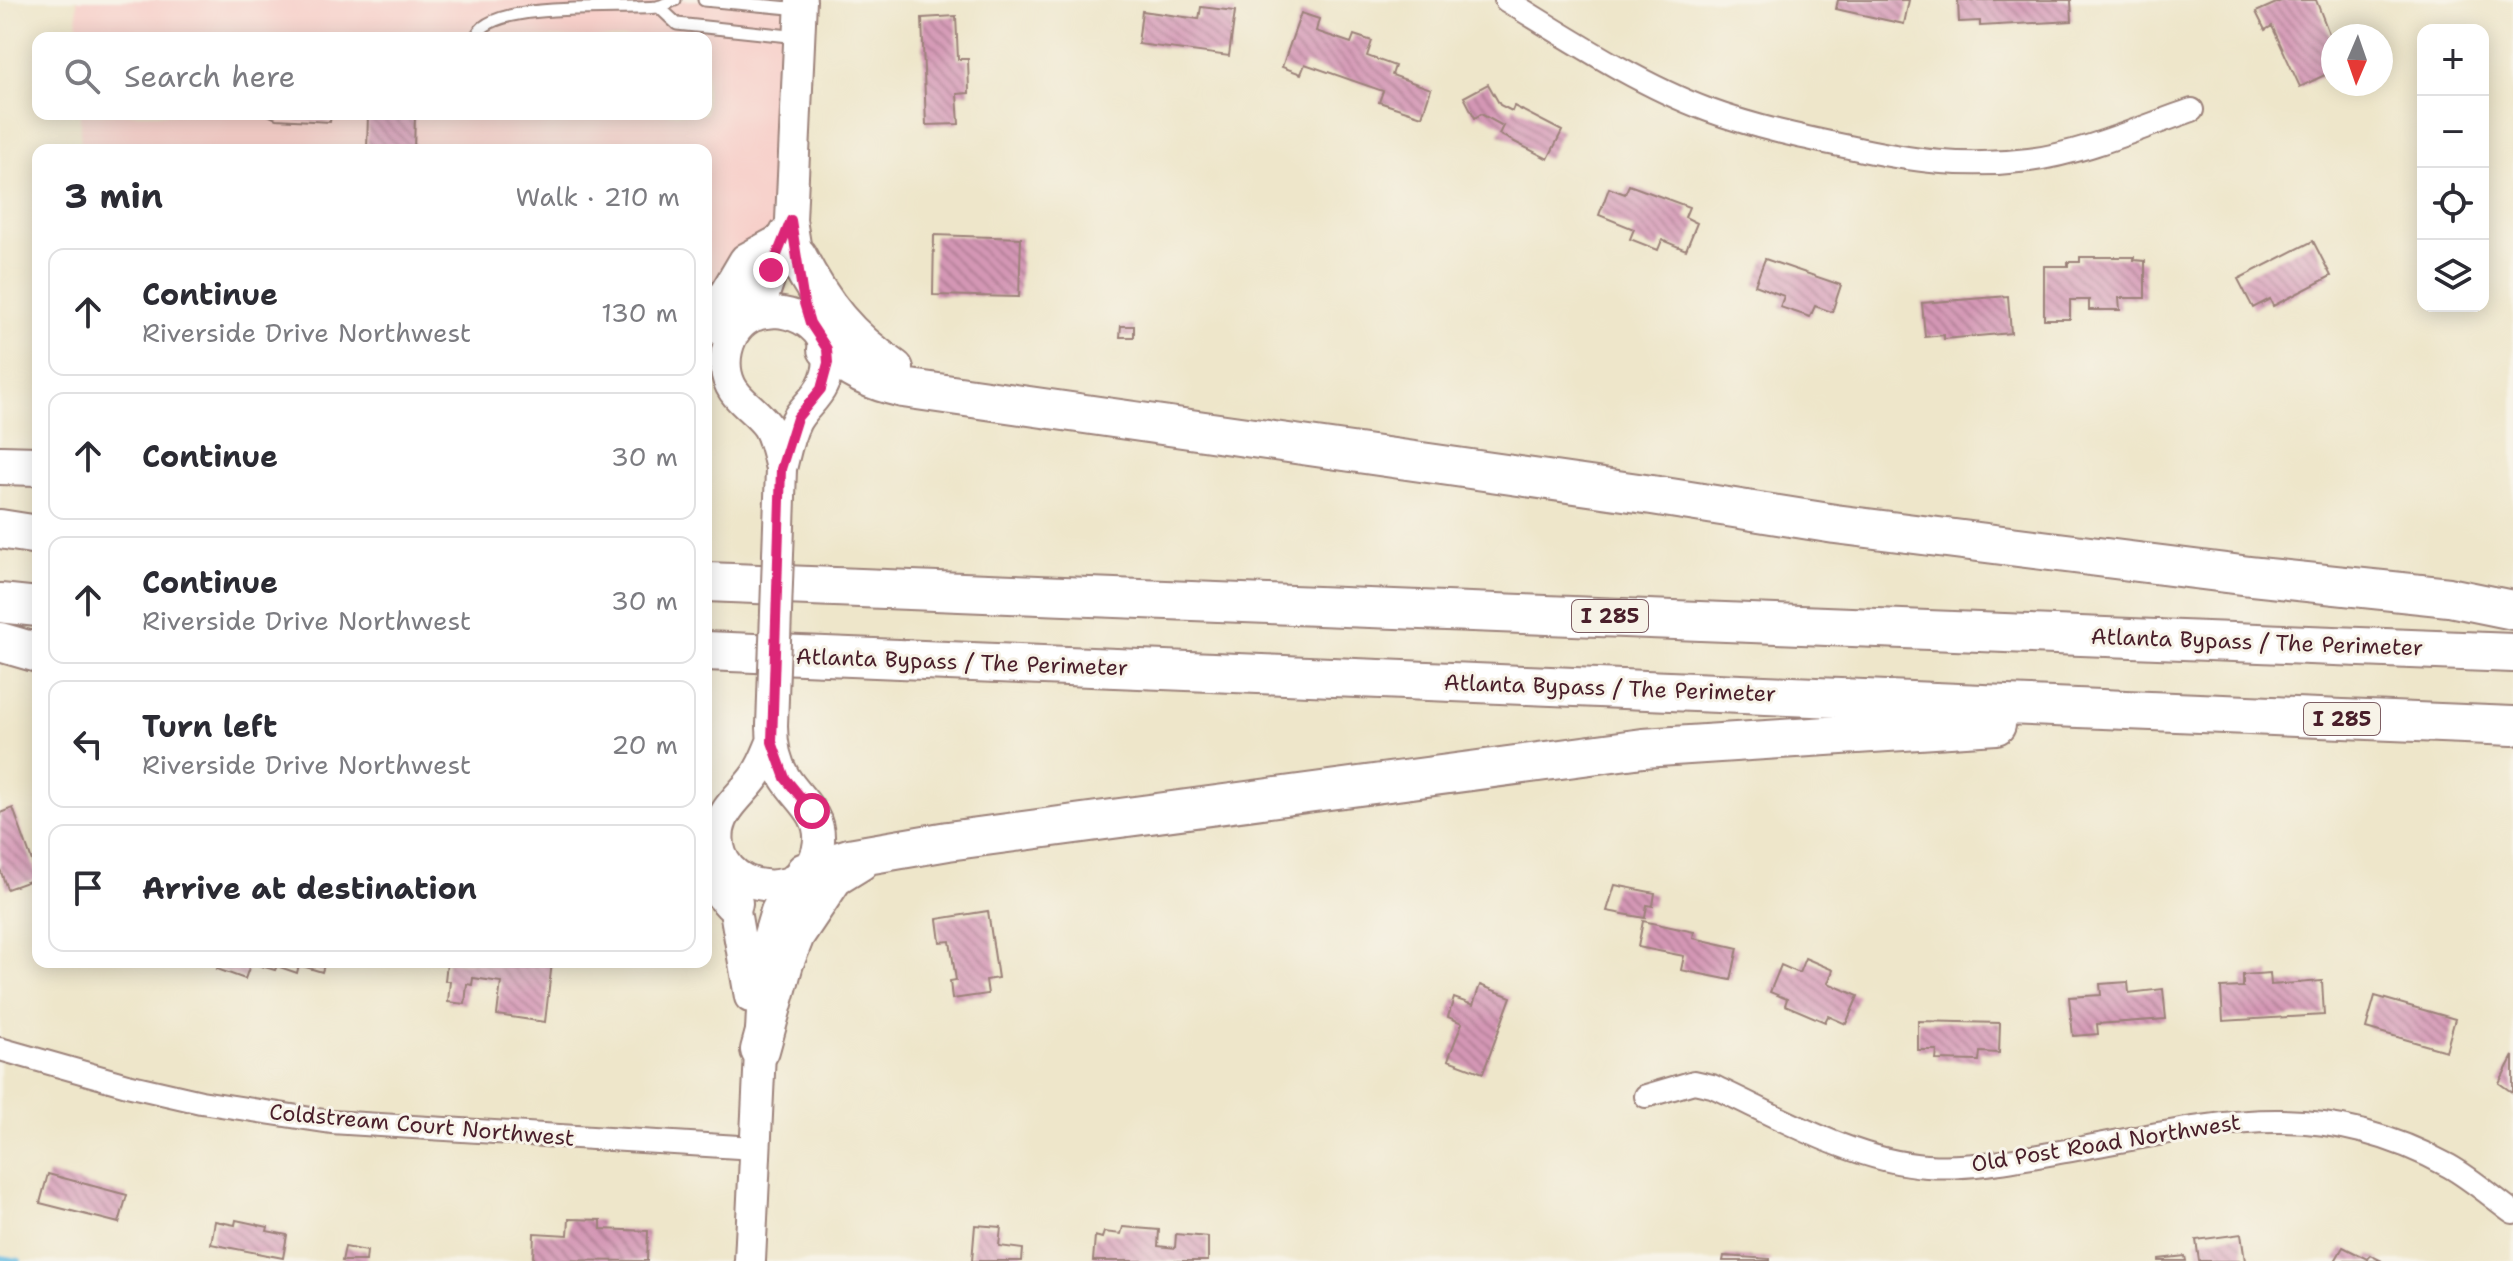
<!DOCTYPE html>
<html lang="en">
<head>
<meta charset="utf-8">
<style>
  body { margin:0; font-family:"Shantell Sans",sans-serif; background:#f7f7f7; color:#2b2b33 }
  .controls { position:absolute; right:24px; top:24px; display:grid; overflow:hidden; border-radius:16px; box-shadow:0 4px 20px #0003 }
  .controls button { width:72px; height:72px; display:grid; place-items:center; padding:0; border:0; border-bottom:2px solid #e1e1e2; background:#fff; color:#2b2b33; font:40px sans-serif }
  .compass { position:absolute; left:2321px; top:24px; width:72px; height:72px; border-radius:50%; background:#fff; box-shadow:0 4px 20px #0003; rotate:182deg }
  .stop { position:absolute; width:24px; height:24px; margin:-18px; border:6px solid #db2777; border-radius:50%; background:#fff }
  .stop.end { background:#db2777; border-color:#fff; box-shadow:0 2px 8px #0008 }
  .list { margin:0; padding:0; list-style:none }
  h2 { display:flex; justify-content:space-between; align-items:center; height:104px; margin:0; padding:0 32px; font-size:34px }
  h2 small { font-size:26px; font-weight:400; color:#7c7c81 }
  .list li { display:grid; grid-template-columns:52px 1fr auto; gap:24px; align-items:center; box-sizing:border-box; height:128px; margin:0 16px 16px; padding:0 16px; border:2px solid #e1e1e2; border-radius:16px }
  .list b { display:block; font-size:30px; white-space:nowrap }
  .list p { margin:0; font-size:26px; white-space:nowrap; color:#7c7c81 }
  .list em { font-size:26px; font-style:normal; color:#7c7c81 }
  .icon { flex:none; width:44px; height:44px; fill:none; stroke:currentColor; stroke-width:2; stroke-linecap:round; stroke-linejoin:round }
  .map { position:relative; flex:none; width:2513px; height:1261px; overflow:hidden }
  .search { position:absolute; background:#fff; box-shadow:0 4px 20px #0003; left:32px; top:32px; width:680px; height:88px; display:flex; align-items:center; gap:20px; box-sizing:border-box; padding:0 28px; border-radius:16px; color:#7c7c81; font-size:30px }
  .panel { position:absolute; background:#fff; box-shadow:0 4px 20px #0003; left:32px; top:144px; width:680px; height:824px; border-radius:16px }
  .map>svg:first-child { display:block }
  .built { fill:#f7d0ca }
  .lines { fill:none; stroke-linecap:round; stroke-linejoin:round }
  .stream { stroke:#68bde4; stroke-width:6 }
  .building { fill:url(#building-back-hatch) }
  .lane-casing { stroke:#9c827a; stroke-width:15 }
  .street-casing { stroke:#9c827a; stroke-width:26 }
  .secondary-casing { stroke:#9c827a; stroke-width:34 }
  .highway-casing { stroke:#9c827a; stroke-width:42 }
  .lane { stroke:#fff; stroke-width:11 }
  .street { stroke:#fff; stroke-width:22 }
  .secondary { stroke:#fff; stroke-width:30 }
  .highway { stroke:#fff; stroke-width:38 }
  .secondary-bridge-casing { stroke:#9c827a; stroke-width:34; stroke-linecap:butt }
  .secondary-bridge { stroke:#fff; stroke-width:30 }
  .route { stroke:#db2777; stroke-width:10 }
  .labels { text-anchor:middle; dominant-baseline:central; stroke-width:6; stroke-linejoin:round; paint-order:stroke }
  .shield { fill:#f7f3e8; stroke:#7e5f64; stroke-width:2 }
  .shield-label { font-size:20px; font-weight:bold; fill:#4a1f2b }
  .street-label { font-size:22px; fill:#4a1f2b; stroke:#f7f3e8 }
</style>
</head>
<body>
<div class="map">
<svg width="2513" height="1261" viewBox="0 0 2513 1261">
  <defs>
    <pattern id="building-back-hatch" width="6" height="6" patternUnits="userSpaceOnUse" patternTransform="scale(2)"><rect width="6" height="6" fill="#d497b5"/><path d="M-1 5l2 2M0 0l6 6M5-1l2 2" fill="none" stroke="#ae7b93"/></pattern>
  </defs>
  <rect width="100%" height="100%" fill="#f7f3e8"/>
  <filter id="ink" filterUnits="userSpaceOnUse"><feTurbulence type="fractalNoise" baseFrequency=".0125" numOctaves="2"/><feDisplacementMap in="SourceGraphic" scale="16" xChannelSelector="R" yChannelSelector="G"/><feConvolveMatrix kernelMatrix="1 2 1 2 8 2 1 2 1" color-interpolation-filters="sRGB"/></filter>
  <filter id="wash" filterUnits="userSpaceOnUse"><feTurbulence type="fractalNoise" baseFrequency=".006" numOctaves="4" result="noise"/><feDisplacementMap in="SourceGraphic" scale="32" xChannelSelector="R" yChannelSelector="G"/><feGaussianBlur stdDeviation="1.8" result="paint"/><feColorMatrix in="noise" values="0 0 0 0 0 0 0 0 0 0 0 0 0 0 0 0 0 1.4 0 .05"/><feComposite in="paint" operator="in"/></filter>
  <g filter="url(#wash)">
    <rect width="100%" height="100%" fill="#eee6ca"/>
    <!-- built -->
    <path class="built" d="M77,0H784L786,312L769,328L706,338V150H81L80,114H706V38H78Z"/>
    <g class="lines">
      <!-- stream -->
      <path class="stream" d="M0,1258L19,1261"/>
    </g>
    <g id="blocks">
      <!-- building -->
      <path class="building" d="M1838,0H1909L1904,24L1836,9Z
        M1958,0H2071L2072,21L1980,26V21L1959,22Z
        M2283,0H2316L2333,44V71L2300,87L2272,26L2265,30L2256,12Z
        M1201,7L1235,11L1229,56L1138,44L1142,11L1199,19Z
        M1301,13L1319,19L1316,31L1351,43L1354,35L1372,41L1367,56L1395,66L1392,75L1431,89L1422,116L1379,102L1383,91L1305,64L1301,74L1282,67Z
        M956,16L958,59H968L969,93L957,94L959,124L926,125L922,18Z
        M1488,84L1500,105L1512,111L1514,106L1562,131L1548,159L1499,134L1503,126L1481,114L1475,118L1464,97Z
        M266,114H331L330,122L276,119Z
        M368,114H415L414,150H367Z
        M1629,185L1689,207L1685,217L1697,223L1686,250L1662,240L1658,250L1630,239L1634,229L1599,215L1609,188L1625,194Z
        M934,235L1021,238L1019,297L933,295Z
        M2313,241L2331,276L2273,306L2270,299L2253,308L2238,279Z
        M2080,257H2134V260L2145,261V298H2119L2120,310H2089V300H2070V319H2044V266H2068V262H2080Z
        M1765,259L1841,285L1832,312L1815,306L1810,317L1780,307L1784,296L1755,285Z
        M2008,296L2011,333L1944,339V335L1925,337L1922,303Z
        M1121,326H1134V337H1120Z
        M13,808L38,878L7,889L0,869V813Z
        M1615,885L1655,893L1653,906L1647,905L1645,918L1607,911Z
        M988,911L998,978L986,980L988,994L952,999L950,981L956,980L950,941L940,942L937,919Z
        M1643,921L1694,932L1693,938L1738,948L1731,980L1681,970L1684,956L1638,947Z
        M1805,958L1833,970L1828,983L1858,996L1846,1024L1828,1016L1825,1022L1785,1005L1787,999L1770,992L1781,965L1799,973Z
        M220,962H251L245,979L217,969Z
        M325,962L322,972L299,965L297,973L277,966L275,970L251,963Z
        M447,962H475L502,967L503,962H552L545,1022L497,1015L501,982L473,978L472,985L467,984L465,1004L448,1002L450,981H445Z
        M2270,973L2271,985L2322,981L2324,1015L2223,1021L2221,988L2243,987V975Z
        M2128,982L2129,993L2163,989L2166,1019L2097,1024L2098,1034L2073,1036L2069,997L2101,995L2100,984Z
        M1480,985L1511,997L1483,1073L1448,1060L1462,1023L1448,1017L1454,998L1473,1005Z
        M2375,996L2455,1019L2446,1051L2366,1028Z
        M1918,1021L2000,1023L1999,1053L1980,1052L1979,1061L1936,1060L1937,1050H1918Z
        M2513,1056V1093L2499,1083Z
        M48,1174L127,1195L119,1223L40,1203Z
        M569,1219L601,1220V1229L648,1231L647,1261L533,1260L534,1233L568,1235Z
        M236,1220L268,1227L267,1231L287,1235L283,1258L211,1244L215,1221L235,1225Z
        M975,1225L1001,1227L999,1246L1023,1249L1022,1261H972Z
        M1123,1227L1159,1230L1158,1246L1175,1248L1176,1234L1208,1237V1261H1093L1095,1236L1102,1238L1104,1232L1121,1234Z
        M2241,1234L2245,1261H2199L2196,1240Z
        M345,1247L367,1251L366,1261H342Z
        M2343,1247L2367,1259L2370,1255L2382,1261H2335Z
        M1724,1256L1770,1259V1261H1723Z
        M2185,1256L2186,1261H2159V1259Z"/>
    </g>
  </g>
  <g filter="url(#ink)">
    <use href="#blocks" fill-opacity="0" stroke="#9c827a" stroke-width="2"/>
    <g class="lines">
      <defs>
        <path id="lane" d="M704,0L800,9
          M659,7L677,24L799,37
          M476,38C485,0 617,11 657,7C663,6 669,2 675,0"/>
        <path id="street" d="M1506,0C1570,39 1638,84 1708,110C1754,127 1801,137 1849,147C1912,161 1965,168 2029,160C2084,153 2139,128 2192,110
          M0,1049L127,1085L201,1102L331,1122L755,1148
          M1646,1096L1694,1082L1712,1086C1777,1116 1856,1162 1927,1166C1974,1169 2020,1159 2066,1151C2208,1126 2313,1092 2449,1166C2472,1179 2492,1197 2513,1212"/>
        <path id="secondary" d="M799,269L791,220L801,0
          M775,312C813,314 842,348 822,386C816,399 803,408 796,421C788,436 785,453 781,469C778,456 775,439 768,427C760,415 746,406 737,395C716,371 725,327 756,315C762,313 769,313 775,312Z
          M757,315L785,233
          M772,742C767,754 763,765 756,775C743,794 723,807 719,830C710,896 814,907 819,841C821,813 798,799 785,778C775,762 772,744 772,726
          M730,882L750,997
          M750,1261L765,948L776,911L791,881"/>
        <path id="highway" d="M797,256C823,306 847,337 894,369
          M706,325L719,311L748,262L781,244
          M827,349C850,371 872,381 903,388L1652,495L1835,524L2250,576L2449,597L2513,610
          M0,465L38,466
          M0,529L38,535
          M706,582L2513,653
          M0,603L38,607
          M0,642L38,653
          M706,651L2513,726
          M805,872L849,858L948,841L1643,748L1996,725
          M706,873L733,903
          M760,1050L784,963L795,935L834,877L860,861"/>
      </defs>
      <!-- lane casing -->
      <use href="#lane" class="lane-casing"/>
      <!-- street casing -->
      <use href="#street" class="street-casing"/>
      <!-- secondary casing -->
      <use href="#secondary" class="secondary-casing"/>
      <!-- highway casing -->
      <use href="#highway" class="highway-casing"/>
      <!-- lane -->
      <use href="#lane" class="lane"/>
      <!-- street -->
      <use href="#street" class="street"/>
      <!-- secondary -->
      <use href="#secondary" class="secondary"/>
      <!-- highway -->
      <use href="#highway" class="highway"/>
      <defs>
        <path id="secondary-bridge" d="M772,726L781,469"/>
      </defs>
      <!-- secondary-bridge casing -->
      <use href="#secondary-bridge" class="secondary-bridge-casing"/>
      <!-- secondary-bridge -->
      <use href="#secondary-bridge" class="secondary-bridge"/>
    </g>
  </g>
  <g class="lines" filter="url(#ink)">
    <!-- route -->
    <path class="route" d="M771,270L791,220L804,303L810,323L827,349L828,363L821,389L797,418L781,469L772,742L785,778L812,811"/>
  </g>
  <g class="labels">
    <!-- shield labels -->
    <g class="shield">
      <rect x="1572" y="600" width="76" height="32" rx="6"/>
      <rect x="2304" y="703" width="76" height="32" rx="6"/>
    </g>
    <g class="shield-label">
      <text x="1610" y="616">I 285</text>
      <text x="2342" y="719">I 285</text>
    </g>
    <!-- street labels -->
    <g class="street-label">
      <text transform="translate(2257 642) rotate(2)">Atlanta Bypass / The Perimeter</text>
      <text transform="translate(962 662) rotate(2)">Atlanta Bypass / The Perimeter</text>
      <text transform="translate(1610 688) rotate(2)">Atlanta Bypass / The Perimeter</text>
      <text transform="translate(422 1125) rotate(5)">Coldstream Court Northwest</text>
      <text transform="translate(2106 1143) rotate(-9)">Old Post Road Northwest</text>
    </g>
  </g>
</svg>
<div class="controls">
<button>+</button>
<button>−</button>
<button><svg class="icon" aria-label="locate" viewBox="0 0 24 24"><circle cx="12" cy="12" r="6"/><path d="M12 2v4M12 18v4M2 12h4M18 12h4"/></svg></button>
<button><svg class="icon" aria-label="layers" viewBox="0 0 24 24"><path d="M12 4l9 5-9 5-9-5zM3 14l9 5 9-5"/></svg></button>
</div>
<svg class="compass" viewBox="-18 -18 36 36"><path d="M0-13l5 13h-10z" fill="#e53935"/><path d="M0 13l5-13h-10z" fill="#7c7c81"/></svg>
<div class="stop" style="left:812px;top:811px"></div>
<div class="stop end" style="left:771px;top:270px"></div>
<div class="search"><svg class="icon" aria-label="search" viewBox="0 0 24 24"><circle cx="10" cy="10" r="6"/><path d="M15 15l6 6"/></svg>Search here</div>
<section class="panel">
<h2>3 min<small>Walk · 210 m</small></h2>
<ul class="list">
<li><svg class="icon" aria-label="ahead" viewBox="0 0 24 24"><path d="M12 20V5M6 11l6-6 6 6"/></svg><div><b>Continue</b><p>Riverside Drive Northwest</p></div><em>130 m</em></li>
<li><svg class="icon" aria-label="ahead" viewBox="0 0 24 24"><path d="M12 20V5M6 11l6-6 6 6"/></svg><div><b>Continue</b></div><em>30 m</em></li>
<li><svg class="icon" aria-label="ahead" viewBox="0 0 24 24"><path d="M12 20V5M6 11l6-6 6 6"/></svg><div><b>Continue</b><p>Riverside Drive Northwest</p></div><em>30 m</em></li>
<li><svg class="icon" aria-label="left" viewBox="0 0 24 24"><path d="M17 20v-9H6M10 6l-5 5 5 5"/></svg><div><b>Turn left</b><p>Riverside Drive Northwest</p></div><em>20 m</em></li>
<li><svg class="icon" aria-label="arrive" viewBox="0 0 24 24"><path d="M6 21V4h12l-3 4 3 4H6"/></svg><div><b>Arrive at destination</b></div></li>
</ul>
</section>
</div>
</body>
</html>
